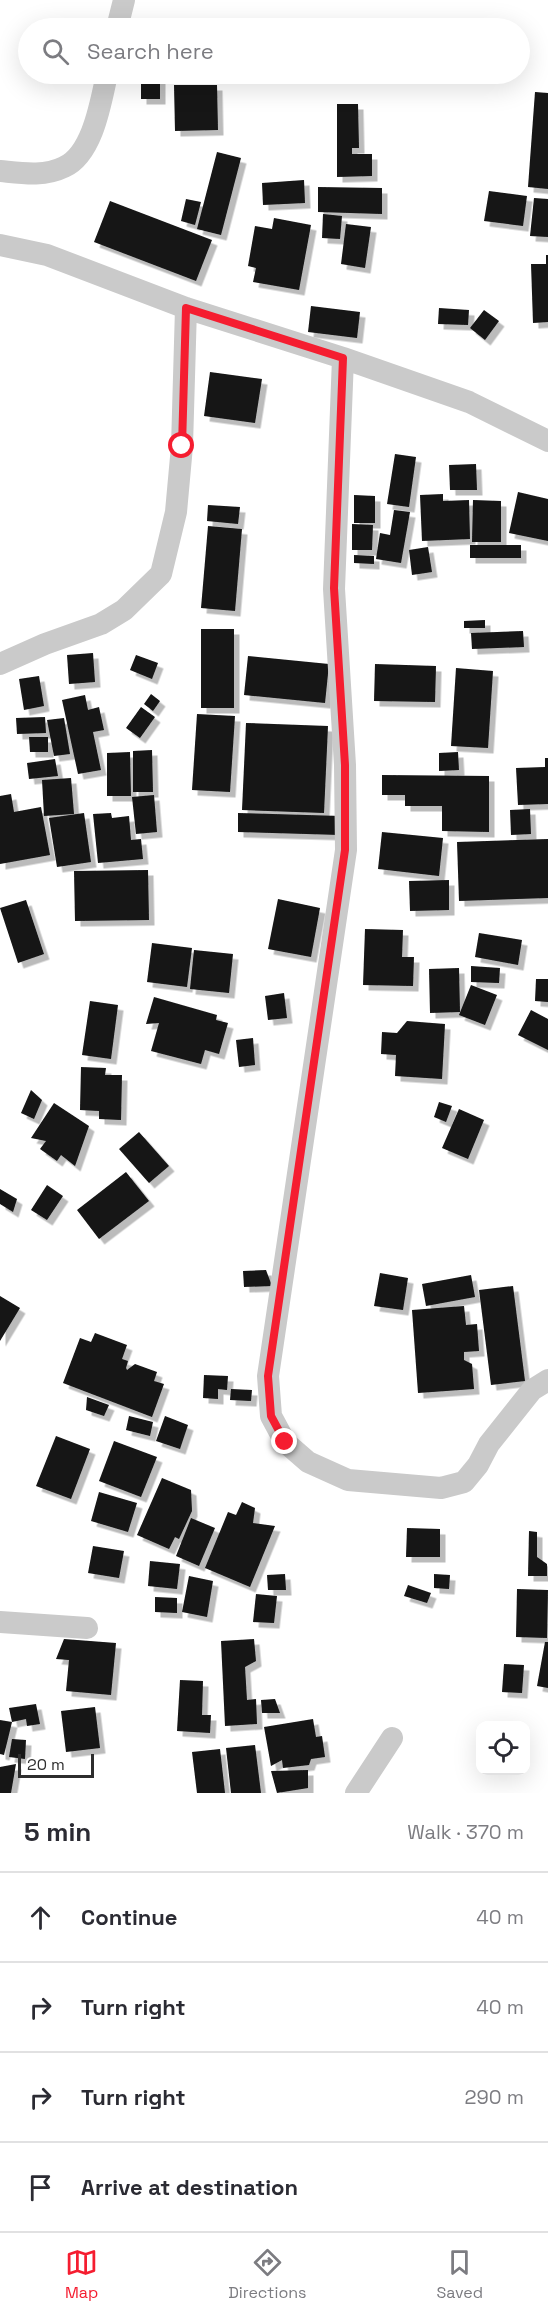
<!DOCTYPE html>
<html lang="en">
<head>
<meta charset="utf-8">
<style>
  body { margin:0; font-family:"Space Grotesk",sans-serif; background:#f7f7f7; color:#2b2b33 }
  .controls { position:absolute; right:18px; bottom:18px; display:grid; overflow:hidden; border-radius:12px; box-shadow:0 6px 24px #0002 }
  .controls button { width:54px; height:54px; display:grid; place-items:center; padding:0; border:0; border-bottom:2px solid #e1e1e2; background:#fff; color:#2b2b33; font:30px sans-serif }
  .scale { position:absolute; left:18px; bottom:15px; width:76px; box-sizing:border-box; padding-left:6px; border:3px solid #2d2d2d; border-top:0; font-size:16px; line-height:21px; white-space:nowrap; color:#2d2d2d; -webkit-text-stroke:4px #fff; paint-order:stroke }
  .stop { position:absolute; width:18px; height:18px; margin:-14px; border:4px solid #f51d30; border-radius:50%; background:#fff }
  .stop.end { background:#f51d30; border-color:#fff; box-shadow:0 2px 6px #0008 }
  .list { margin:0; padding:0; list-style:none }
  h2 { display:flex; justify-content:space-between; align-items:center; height:78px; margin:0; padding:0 24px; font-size:26px }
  h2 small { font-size:20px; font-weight:400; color:#7c7c81 }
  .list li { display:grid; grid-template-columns:39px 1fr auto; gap:18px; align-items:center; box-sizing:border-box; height:90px; padding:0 24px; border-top:2px solid #e1e1e2 }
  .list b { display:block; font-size:22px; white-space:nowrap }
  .list em { font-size:20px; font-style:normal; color:#7c7c81 }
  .icon { flex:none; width:33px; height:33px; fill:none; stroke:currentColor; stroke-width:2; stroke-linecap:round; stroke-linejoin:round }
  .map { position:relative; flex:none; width:548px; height:1793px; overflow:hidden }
  .search { position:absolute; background:#fff; box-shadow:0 6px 24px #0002; left:18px; right:18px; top:18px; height:66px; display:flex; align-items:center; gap:15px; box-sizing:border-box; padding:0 21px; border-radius:33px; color:#7c7c81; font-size:22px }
  .sheet { height:438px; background:#fff }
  nav { display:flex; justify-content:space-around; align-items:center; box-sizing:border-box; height:84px; border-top:2px solid #e1e1e2; background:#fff; font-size:16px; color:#7c7c81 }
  nav a { display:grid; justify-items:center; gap:3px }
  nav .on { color:#f51d30 }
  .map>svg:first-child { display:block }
  .building { fill:#141414; filter:url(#shadow) }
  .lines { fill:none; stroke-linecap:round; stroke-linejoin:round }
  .street { stroke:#cacaca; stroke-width:22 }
  .route { stroke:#f51d30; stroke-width:8 }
</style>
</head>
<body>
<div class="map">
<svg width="548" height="1793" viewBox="0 0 548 1793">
  <defs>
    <filter id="shadow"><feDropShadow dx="5.5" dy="5.5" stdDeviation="0" flood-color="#0004"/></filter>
  </defs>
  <rect width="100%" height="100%" fill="#fff"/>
  <!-- building -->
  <path class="building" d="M141,74H160V99H141Z
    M174,85H217L218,130L175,131Z
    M535,92L548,93V189L528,187Z
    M337,104H358L359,148H352V154H372V176L337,177Z
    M217,152L241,158L221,235L197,229Z
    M304,180L305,203L263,205L262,183Z
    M318,187L382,188V214L318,212Z
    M489,191L527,196L523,226L484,221Z
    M534,198L548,199V237L530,236Z
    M186,199L201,202L195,225L181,221Z
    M110,201L212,240L196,281L94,242Z
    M323,214L342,216L340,239L322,238Z
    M274,218L311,225L299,290L253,282L256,268L248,266L255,226L272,229Z
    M346,224L371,227L365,268L341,264Z
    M546,255H548V322L533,323L531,264H546Z
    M311,306L360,312L357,338L308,332Z
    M439,308L469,310L468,325L438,324Z
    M484,310L499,321L485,340L470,328Z
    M210,372L262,379L255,423L204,416Z
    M395,454L416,457L409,507L387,504Z
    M476,464L477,490H450L449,465Z
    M518,492L548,499V541L509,533Z
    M443,494V501L469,500L470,539L422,541L420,495Z
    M354,495L375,496V523H354Z
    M473,500L501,501V542H472Z
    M208,505L240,507L238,524L207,521Z
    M394,510L410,512L401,563L376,559L380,533L390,535Z
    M352,524L373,525L372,550H352Z
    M208,526L242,529L235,611L201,608Z
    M470,545H521V558H470Z
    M428,547L432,572L412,575L409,550Z
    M354,555L374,556V564L354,563Z
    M485,620V628H464V621Z
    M201,629H234V708H201Z
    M523,631L524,647L472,649L471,633Z
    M93,653L95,682L69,684L67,655Z
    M136,655L158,663L152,679L130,670Z
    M248,656L329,664L325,703L244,695Z
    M375,664L436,666L435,702L374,701Z
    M456,668L493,671L488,748L451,746Z
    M39,676L44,706L24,710L19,679Z
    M151,694L160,701L153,711L144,704Z
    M85,695L88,710L99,707L104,730L93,732L101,770L78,774L62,700Z
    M141,707L155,717L140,738L126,728Z
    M197,714L235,716L230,792L192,790Z
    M45,717L46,733L17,734L16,718Z
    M64,718L70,754L54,756L47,720Z
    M246,723L328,726L324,813L242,810Z
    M29,737H48V752H30Z
    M152,750L153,792H133V751Z
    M130,752L131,796H107V753Z
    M458,752L459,770L439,771V753Z
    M545,758H548V804L518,805L516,768L545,767Z
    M55,759L58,776L29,779L27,763Z
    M382,775L489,776V832L442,831V806H405V795H382Z
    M71,778L74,814L44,816L42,780Z
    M11,794L14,812L41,807L50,855L0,864V796Z
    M154,795L157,832L136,834L132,797Z
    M530,809L531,834L511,835L510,810Z
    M84,813L91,862L57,867L49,818Z
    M111,813L112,818L129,816L131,840L141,839L143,859L98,863L93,814Z
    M238,813L341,816L340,835L238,832Z
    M382,832L443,838L439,876L378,869Z
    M548,839V898L459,901L457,842Z
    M148,870L149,920L75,921L74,871Z
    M449,880V910L410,911L409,881Z
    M278,899L320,908L311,957L268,949Z
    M26,900L44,954L18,963L0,908Z
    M365,929L403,930L402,957H414L413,986L363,985Z
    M479,933L522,940L518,965L475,957Z
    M152,943L192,948L187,987L147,982Z
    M194,950L233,954L229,993L190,989Z
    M471,966L500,968L499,983L471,982Z
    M459,968L460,1012L430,1013L429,969Z
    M536,979H548V1002L535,1001Z
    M471,985L497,995L485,1025L459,1015Z
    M284,993L287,1018L268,1020L265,996Z
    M154,997L217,1015L216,1020L228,1023L219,1054L205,1050L201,1064L151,1051L159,1023L146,1024Z
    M90,1001L118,1005L111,1059L82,1055Z
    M531,1010L548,1019V1050L518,1035Z
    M407,1021L445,1024L442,1079L395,1076L396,1055L381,1054L382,1032L397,1033Z
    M253,1038L255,1065L239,1067L236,1040Z
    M81,1067L106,1068L105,1075H122L121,1120L99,1119V1111L80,1110Z
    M31,1090L42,1100L34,1119L21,1113Z
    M439,1102L452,1106L446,1122L434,1117Z
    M54,1103L89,1126L75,1166L61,1155L57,1161L40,1149L46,1141L31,1138Z
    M459,1109L484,1120L468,1159L442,1148Z
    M139,1132L169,1166L149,1183L119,1149Z
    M126,1172L149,1201L99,1239L77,1210Z
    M47,1185L63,1196L47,1220L31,1210Z
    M0,1189L17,1199L13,1212L0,1204Z
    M266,1270L272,1286L244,1287L243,1271Z
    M380,1273L408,1278L403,1310L374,1306Z
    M471,1275L475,1297L426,1306L422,1284Z
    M513,1286L525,1381L491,1385L479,1290Z
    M0,1296L20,1308L0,1341Z
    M464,1306L466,1325L477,1324L479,1351L464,1352V1360L472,1364L474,1389L418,1393L412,1310Z
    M95,1333L127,1345L122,1359L128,1361L126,1368L127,1370L135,1364L157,1372L154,1381L164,1384L152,1417L63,1383L80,1338L91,1342Z
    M204,1375L228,1376L227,1390L218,1389V1399L203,1398Z
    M231,1389L252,1390L251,1401L230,1400Z
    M87,1397L109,1405L104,1416L86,1410Z
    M129,1416L153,1422L150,1436L126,1430Z
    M165,1416L188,1425L180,1449L156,1441Z
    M56,1436L90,1449L71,1499L36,1486Z
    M114,1441L157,1457L141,1497L99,1481Z
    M162,1478L191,1490L192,1511L179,1539L175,1537L169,1549L137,1535Z
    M99,1492L137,1503L128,1532L91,1521Z
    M242,1502L255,1508L253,1523L275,1526L250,1587L205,1568L228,1512L236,1515Z
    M191,1518L215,1528L199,1566L176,1556Z
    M407,1528L440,1529V1557H406Z
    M529,1531L537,1532V1557L547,1564V1576H528Z
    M93,1546L124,1551L119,1578L88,1573Z
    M150,1561L180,1564L177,1589L148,1586Z
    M285,1574L286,1590H268L267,1575Z
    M434,1574L450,1575L449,1589L434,1588Z
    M189,1576L213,1581L207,1617L182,1612Z
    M408,1585L431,1593L427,1603L404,1596Z
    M517,1589L548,1590L547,1638L516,1637Z
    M256,1594L277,1596L274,1623L253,1622Z
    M155,1597L177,1598V1613L155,1612Z
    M64,1639L116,1643L111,1695L66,1691L69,1660L56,1659Z
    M254,1639L256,1661L245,1667L247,1700L256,1699L257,1724L225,1726L221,1641Z
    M545,1642H548V1688L537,1686Z
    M504,1664L524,1665L522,1693L502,1692Z
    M180,1680L203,1681L202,1715H211L210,1733L177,1731Z
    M275,1699L280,1713H262L261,1700Z
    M36,1704L40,1724L27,1726L26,1719L12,1722L9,1708Z
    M95,1707L100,1748L66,1752L61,1711Z
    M313,1719L316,1737L322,1736L325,1757L311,1759L309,1765L283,1768L282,1760L271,1766L264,1727Z
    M0,1720L12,1722L4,1755L0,1754Z
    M12,1739L26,1740L25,1759L9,1757Z
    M255,1745L261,1793H231L226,1748Z
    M220,1749L225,1793H197L192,1752Z
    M16,1764L11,1793H0V1767Z
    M308,1770V1788L277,1793L271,1771Z"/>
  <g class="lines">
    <!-- street -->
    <path class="street" d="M117,28L124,0
      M0,171C21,173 44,177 64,167C93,154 101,101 107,74
      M0,245L47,255L186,308L343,358L469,402L548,441
      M343,358L334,589L345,765L346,850L268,1376L271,1416L285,1442L308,1462L348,1480L441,1488L464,1482L478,1465L489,1444L532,1390L548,1380
      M0,664L45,644L101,624L124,610L161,574L176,512L182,446L186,308
      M0,1622L87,1628
      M356,1793L392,1738"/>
  </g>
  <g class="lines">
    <!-- route -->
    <path class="route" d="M182,446L186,308L343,358L334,588L345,765V850L268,1376L271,1416L285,1442"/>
  </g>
</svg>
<div class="controls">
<button><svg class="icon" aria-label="locate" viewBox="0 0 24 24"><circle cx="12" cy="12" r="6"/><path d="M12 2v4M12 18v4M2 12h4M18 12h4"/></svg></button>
</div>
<div class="scale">20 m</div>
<div class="stop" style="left:182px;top:446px"></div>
<div class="stop end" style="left:285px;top:1442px"></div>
<div class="search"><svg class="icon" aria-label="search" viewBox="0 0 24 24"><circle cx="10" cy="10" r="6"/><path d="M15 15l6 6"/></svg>Search here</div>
</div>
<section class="sheet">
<h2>5 min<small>Walk · 370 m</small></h2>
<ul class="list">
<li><svg class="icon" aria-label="ahead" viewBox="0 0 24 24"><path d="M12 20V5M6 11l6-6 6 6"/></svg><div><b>Continue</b></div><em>40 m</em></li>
<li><svg class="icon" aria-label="right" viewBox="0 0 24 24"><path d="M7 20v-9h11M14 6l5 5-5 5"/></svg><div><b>Turn right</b></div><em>40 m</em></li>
<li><svg class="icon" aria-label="right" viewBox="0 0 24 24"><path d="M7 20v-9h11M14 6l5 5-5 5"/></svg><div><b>Turn right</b></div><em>290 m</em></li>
<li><svg class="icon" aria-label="arrive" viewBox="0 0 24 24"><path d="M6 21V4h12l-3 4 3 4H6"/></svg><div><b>Arrive at destination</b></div></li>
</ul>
</section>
<nav>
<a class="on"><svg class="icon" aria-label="map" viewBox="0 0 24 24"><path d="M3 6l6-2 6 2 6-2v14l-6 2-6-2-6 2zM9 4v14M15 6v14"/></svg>Map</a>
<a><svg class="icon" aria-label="directions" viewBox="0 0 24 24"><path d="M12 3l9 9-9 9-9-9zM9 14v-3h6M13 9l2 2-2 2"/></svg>Directions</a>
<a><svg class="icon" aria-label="saved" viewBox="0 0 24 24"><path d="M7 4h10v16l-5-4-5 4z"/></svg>Saved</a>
</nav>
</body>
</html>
